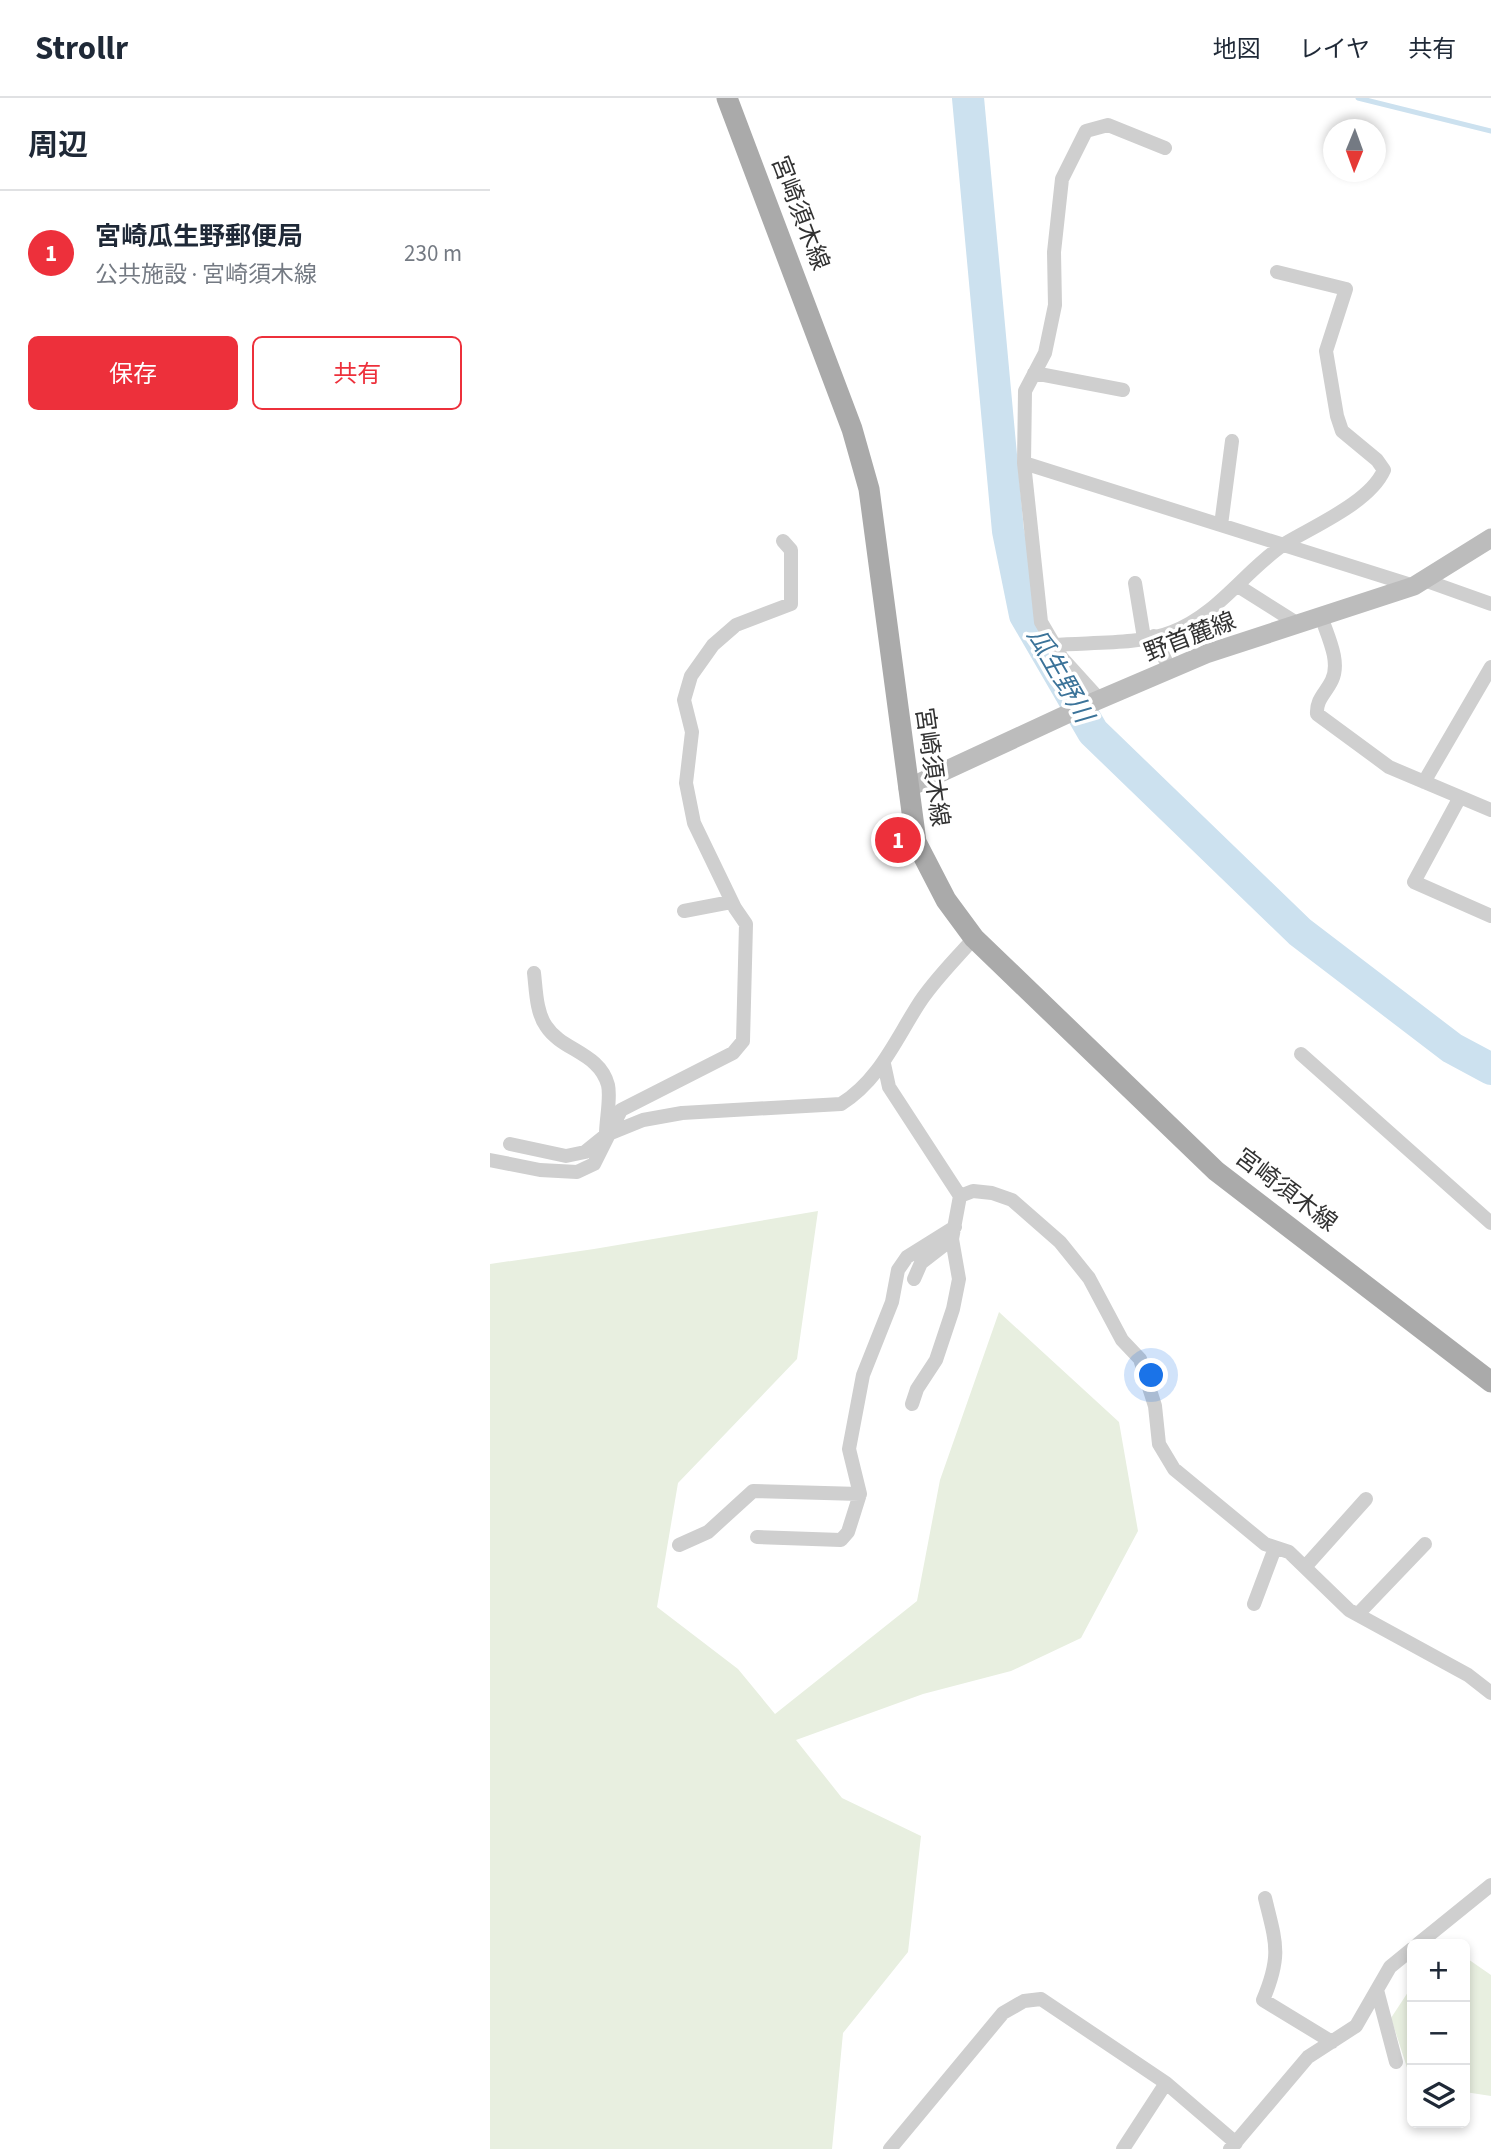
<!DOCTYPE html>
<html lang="ja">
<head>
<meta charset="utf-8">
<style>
  body { margin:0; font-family:"Source Sans 3","Noto Sans JP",sans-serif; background:#f6f6f7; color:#1f2937 }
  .controls { position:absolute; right:21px; bottom:21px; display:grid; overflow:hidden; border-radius:10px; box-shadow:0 4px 10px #0003 }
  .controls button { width:63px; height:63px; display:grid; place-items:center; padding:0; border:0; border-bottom:2px solid #e0e1e3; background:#fff; color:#1f2937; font:35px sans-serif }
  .compass { position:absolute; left:833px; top:21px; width:63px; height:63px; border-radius:50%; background:#fff; box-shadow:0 4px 10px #0003; rotate:181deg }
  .you { position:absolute; left:662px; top:1278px; width:24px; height:24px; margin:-18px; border:5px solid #fff; border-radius:50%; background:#1a73e8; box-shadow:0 0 0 10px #1a73e833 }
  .badge { display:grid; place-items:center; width:46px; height:46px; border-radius:50%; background:#ed303b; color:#fff; font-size:23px; font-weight:700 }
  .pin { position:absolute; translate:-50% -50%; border:4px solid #fff; box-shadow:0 2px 7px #0006 }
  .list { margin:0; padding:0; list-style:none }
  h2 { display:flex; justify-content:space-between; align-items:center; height:91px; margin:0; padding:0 28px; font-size:30px }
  h2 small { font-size:23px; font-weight:400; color:#747a83 }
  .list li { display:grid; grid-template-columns:46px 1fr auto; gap:21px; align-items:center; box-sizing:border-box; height:126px; padding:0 28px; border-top:2px solid #e0e1e3 }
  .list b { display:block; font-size:26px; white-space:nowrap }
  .list p { margin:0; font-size:23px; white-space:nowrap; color:#747a83 }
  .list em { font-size:23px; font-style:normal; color:#747a83 }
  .actions { display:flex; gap:14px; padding:21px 28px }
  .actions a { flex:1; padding:16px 0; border:2px solid #ed303b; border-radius:10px; text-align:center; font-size:24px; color:#ed303b }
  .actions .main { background:#ed303b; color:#fff }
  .icon { flex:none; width:38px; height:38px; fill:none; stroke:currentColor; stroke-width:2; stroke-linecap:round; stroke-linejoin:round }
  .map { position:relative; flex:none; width:1001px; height:2051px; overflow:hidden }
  header { display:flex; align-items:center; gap:42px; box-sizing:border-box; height:98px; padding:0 35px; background:#fff; border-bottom:2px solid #e0e1e3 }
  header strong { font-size:33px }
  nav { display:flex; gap:38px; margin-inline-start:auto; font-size:24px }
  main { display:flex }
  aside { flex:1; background:#fff }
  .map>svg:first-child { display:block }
  .green { fill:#e8efe0 }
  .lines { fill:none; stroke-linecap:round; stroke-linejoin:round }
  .stream { stroke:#cce1ef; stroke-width:5 }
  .river { stroke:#cce1ef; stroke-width:32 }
  .street { stroke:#cfcfcf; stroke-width:14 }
  .secondary { stroke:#bcbcbc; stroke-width:19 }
  .primary { stroke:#aaa; stroke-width:21 }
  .labels { text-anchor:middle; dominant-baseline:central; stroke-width:7; stroke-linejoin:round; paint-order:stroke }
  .street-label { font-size:24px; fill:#323232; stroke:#fff }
  .water-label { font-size:26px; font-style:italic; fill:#3b7399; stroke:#fff }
</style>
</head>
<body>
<header>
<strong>Strollr</strong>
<nav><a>地図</a><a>レイヤ</a><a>共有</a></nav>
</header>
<main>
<aside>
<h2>周辺<small></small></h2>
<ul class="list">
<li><span class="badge">1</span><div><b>宮崎瓜生野郵便局</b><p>公共施設 · 宮崎須木線</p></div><em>230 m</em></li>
</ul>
<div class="actions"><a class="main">保存</a><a>共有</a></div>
</aside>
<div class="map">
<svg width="1001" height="2051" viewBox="0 0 1001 2051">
  <rect width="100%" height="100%" fill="#fff"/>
  <!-- green -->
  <path class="green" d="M328,1113L307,1261L188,1385L167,1509L248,1571L285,1616L427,1503L450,1382L509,1214L629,1324L648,1433L591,1540L521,1573L433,1596L306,1642L352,1700L431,1738L418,1854L353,1935L342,2051H0V1166L104,1151Z
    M975,1859L1001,1877V1998L975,1994Z
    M922,1888V1985L901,1920Z"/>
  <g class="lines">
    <!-- stream -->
    <path class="stream" d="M868,0L1001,33"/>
    <!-- river -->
    <path class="river" d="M478,0L518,433L535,517L603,634L810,834L962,950L1001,971"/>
    <!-- street -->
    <path class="street" d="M544,275L633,292
      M534,365L924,488
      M731,427L742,343
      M934,482L1001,506
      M645,485L654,540
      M748,488L808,526
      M831,518C837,537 851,563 842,582C836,595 826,601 827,616L899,669L1001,712
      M664,538L680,572
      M564,547C599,544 650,547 682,534C729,516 756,471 796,445C826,427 880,404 894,372L887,362L852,333L847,318L836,253L856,191L787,174
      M610,602L572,560L551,524L534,365L535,293L555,255L565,207L564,154L572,81L596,33L618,27L675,50
      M934,684L1001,569
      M970,699L924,784L1001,818
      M194,813L241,804
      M44,875C46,891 46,914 56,928C72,953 109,954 118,987C121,1000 116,1022 116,1036
      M811,956L1001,1125
      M394,966L399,989L470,1098L483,1093L502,1095L522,1102L570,1144L599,1180L632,1242L650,1261L665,1308L669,1346L684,1371L775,1446L799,1454L859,1512L978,1577L1001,1595
      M20,1046L76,1058L95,1054L116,1037L153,1022L192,1015L351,1006C389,982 405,943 428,907C443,883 466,861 484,840
      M0,1062L50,1072L87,1074L104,1066L131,1012L243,955L253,943L256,826L245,810L204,725L196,685L202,634L194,602L201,578L223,547L246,527L301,506V452L293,443
      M424,1181L431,1165L462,1141
      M422,1306L427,1291L446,1262L463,1211L469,1181L462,1141L470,1098
      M267,1439L351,1442L358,1434L370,1396L359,1351L373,1277L402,1204L408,1172L417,1159L465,1129
      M189,1447L218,1434L263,1393L370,1396
      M815,1469L876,1401
      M764,1506L785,1450
      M868,1516L935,1446
      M775,1800C786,1845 792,1857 773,1902L842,1944
      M928,1846L1001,1787
      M887,1892L906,1964
      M400,2051L513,1915L534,1903L551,1901L676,1985
      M633,2051L676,1985L746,2045
      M740,2051L818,1959L866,1928L900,1869L922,1851"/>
    <!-- secondary -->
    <path class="secondary" d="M418,690L599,606L716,556L924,488L1001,440"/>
    <!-- primary -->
    <path class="primary" d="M237,0L362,331L379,391L426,744L456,802L484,840L726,1073L1001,1284"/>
  </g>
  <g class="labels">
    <!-- street labels -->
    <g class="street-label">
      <text transform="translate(310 115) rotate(69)">宮崎須木線</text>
      <text transform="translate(700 539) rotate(-21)">野首麓線</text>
      <text transform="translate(442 669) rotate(82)">宮崎須木線</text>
      <text transform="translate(796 1092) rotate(37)">宮崎須木線</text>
    </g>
    <!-- water labels -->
    <g class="water-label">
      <text transform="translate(570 577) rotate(60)">瓜生野川</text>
    </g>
  </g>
</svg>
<div class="controls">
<button>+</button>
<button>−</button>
<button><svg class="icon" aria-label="layers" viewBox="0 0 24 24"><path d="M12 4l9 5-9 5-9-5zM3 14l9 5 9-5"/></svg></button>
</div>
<svg class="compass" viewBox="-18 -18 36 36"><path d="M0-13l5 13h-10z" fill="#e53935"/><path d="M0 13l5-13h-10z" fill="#747a83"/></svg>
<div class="you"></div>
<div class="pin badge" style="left:408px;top:742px">1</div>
</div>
</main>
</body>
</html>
